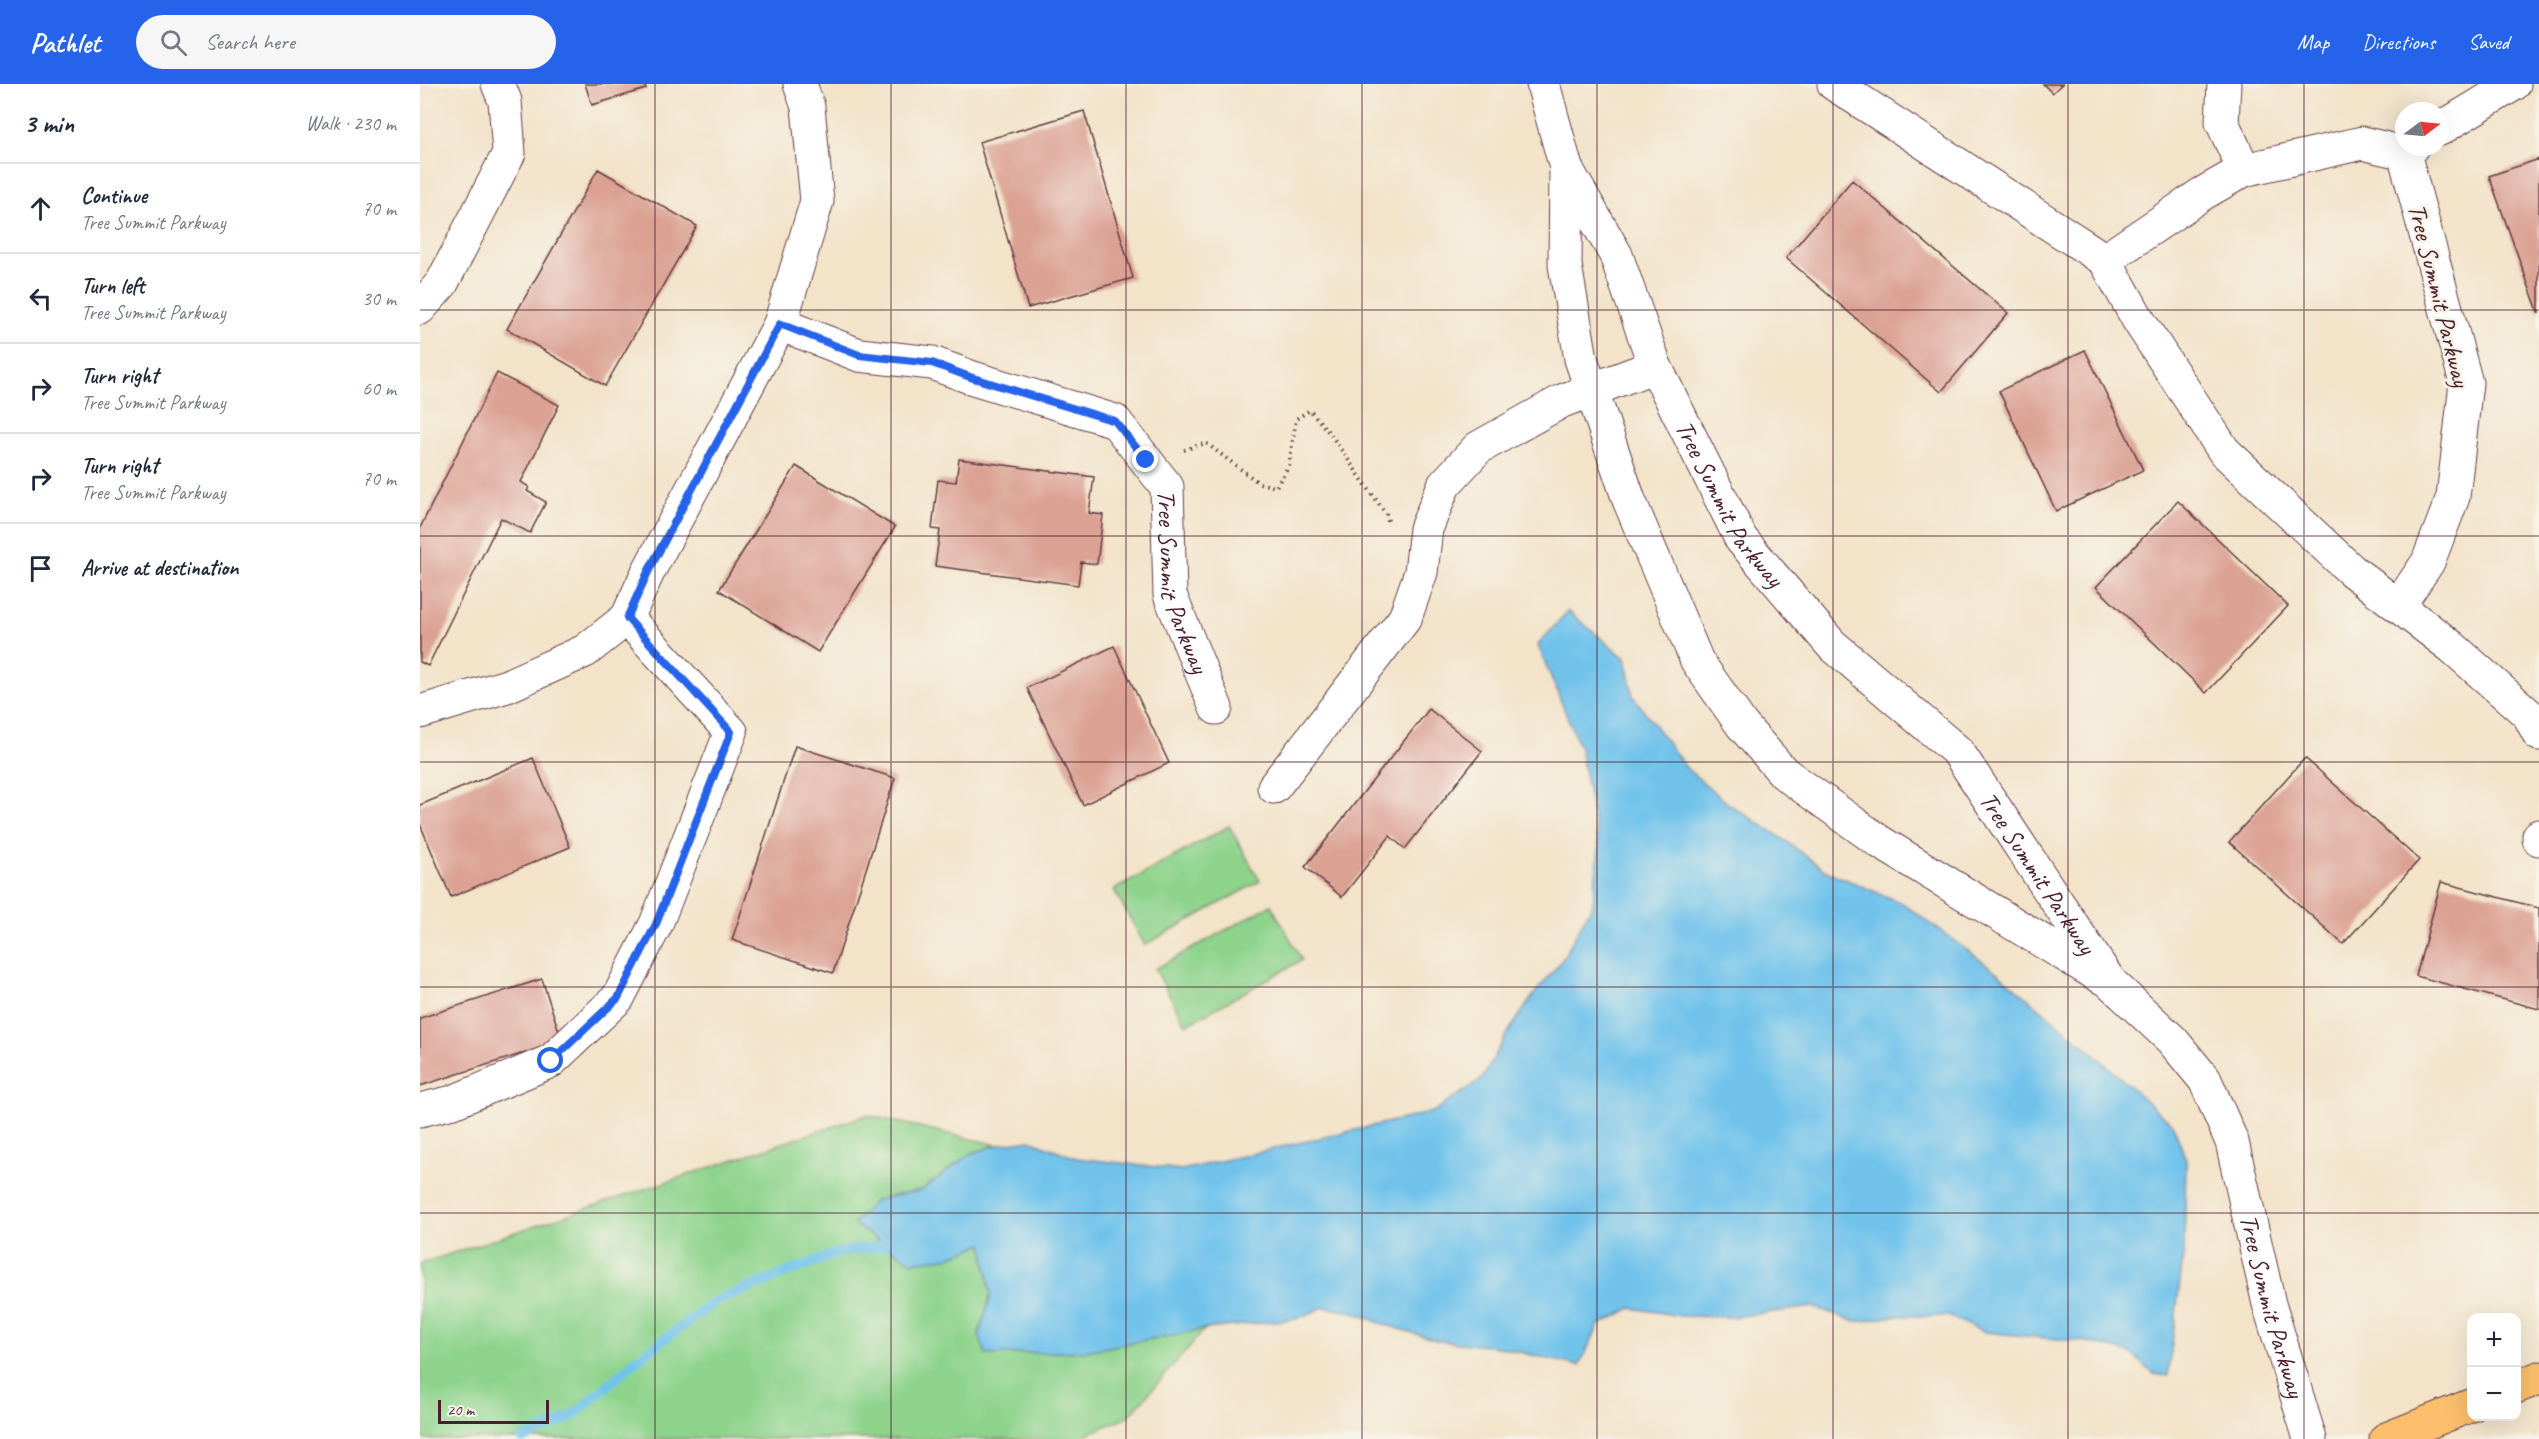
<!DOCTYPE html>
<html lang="en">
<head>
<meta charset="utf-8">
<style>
  body { margin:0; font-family:Caveat,sans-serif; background:#f6f6f7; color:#1f2937 }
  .controls { position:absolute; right:18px; bottom:18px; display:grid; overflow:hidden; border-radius:12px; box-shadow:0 6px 24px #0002 }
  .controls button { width:54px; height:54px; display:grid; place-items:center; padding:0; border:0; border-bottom:2px solid #e0e1e3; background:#fff; color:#1f2937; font:30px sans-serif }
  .compass { position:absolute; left:1975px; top:18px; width:54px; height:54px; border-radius:50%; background:#fff; box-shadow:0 6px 24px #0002; rotate:74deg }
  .scale { position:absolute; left:18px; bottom:15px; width:111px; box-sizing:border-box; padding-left:6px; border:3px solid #4a1f2b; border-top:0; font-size:16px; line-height:21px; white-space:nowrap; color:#4a1f2b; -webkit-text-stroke:4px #f7f3e8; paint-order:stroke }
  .stop { position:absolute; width:18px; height:18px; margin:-14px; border:4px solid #2563eb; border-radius:50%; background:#fff }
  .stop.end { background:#2563eb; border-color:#fff; box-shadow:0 2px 6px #0008 }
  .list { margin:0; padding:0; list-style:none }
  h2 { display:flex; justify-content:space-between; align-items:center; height:78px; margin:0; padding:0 24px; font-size:26px }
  h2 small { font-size:20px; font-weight:400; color:#747a83 }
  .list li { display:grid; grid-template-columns:39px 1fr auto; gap:18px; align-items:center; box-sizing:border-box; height:90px; padding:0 24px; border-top:2px solid #e0e1e3 }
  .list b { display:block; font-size:22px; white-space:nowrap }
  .list p { margin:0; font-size:20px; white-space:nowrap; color:#747a83 }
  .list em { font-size:20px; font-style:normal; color:#747a83 }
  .icon { flex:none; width:33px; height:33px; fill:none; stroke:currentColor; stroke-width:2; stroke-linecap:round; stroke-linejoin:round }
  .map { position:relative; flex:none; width:2119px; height:1355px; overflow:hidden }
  header { display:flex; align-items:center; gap:36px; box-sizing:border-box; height:84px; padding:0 30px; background:#2563eb; color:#fff }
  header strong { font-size:28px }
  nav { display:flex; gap:33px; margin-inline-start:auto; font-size:21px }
  .search { width:420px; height:54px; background:#f6f6f7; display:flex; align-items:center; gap:15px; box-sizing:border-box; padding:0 21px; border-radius:33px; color:#747a83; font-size:22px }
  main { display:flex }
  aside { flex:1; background:#fff }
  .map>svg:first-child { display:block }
  .green { fill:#8dd38c; stroke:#6c795c; stroke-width:1.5 }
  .water { fill:#6fc2eb; stroke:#5c708b; stroke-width:1.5 }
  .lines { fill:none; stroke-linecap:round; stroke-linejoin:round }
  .stream { stroke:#6fc2eb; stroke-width:10 }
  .building { fill:#dba294 }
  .minor-casing { stroke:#633c43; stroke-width:35 }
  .trunk-casing { stroke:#633c43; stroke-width:35 }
  .path { stroke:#633c43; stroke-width:4; stroke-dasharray:1.5 4.5; stroke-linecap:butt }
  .minor { stroke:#fff; stroke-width:33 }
  .trunk { stroke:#fabe6d; stroke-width:33 }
  .route { stroke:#2563eb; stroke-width:8 }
  .grid { fill:none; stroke:#4a1f2b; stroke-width:1.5; stroke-opacity:0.55 }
  .labels { text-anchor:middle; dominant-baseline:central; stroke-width:5; stroke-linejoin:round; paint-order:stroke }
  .street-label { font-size:26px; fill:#4a1f2b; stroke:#f7f3e8 }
</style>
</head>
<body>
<header>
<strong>Pathlet</strong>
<div class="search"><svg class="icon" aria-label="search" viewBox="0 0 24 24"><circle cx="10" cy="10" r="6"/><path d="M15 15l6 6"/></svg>Search here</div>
<nav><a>Map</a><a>Directions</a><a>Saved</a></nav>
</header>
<main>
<aside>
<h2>3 min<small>Walk · 230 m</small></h2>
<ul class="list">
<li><svg class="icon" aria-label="ahead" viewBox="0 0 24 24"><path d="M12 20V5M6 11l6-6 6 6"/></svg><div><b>Continue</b><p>Tree Summit Parkway</p></div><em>70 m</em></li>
<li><svg class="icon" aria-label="left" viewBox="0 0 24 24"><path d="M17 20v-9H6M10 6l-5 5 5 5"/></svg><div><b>Turn left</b><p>Tree Summit Parkway</p></div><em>30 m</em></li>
<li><svg class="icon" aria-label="right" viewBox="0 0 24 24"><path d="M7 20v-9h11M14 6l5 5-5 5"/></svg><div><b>Turn right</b><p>Tree Summit Parkway</p></div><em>60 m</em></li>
<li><svg class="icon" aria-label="right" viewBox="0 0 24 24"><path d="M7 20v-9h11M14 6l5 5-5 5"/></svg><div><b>Turn right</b><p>Tree Summit Parkway</p></div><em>70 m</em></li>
<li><svg class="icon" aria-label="arrive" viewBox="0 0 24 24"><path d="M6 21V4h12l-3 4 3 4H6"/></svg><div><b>Arrive at destination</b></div></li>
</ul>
</aside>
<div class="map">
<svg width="2119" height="1355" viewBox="0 0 2119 1355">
  <rect width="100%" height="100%" fill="#f7f3e8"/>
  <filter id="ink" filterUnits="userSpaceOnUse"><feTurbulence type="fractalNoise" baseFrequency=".0167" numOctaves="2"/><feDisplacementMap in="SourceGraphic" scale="12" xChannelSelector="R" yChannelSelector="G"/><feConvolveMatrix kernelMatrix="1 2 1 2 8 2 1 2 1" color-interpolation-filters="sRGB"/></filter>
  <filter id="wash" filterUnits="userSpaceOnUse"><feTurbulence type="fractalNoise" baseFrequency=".008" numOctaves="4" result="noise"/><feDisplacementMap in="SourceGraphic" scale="24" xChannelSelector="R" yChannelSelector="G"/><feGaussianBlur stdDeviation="1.35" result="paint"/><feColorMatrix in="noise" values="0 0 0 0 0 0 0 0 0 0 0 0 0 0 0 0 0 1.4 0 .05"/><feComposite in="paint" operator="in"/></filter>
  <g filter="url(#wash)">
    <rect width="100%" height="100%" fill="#f2e3c9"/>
    <!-- green -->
    <path class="green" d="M809,742L840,797L725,861L694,806Z
      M851,821L882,876L766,941L735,885Z
      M447,1031L577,1061L550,1070L502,1106L456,1116L526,1174L563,1160L571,1211L559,1250L666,1267L785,1245L709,1332L656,1355H0V1180Z"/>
    <!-- water -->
    <path class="water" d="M1148,527L1205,574L1213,612L1267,685L1310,721L1359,752L1406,787L1482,819L1569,882L1666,963L1753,1041L1766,1076L1764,1165L1748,1292L1734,1290L1711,1269L1668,1258L1564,1248L1528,1232H1475L1436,1238L1394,1223L1312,1233L1261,1232L1212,1224L1179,1241L1159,1282L1078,1263L1019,1257L960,1239L934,1228L904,1223L876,1235L785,1245L666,1267L566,1271L559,1250L571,1211L563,1160L526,1174L492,1178L433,1140L456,1116L502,1106L550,1070L577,1061L610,1056L656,1074L762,1086L1013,1028L1062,995L1087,950L1115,909L1140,879L1173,820L1179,762L1160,664L1118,561Z"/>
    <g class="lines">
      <!-- stream -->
      <path class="stream" d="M102,1355L153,1332L220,1273L296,1217L417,1169L466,1161"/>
    </g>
    <g id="blocks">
      <!-- building -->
      <path class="building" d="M165,0H224L226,5L172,21Z
        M1623,0H1642L1632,9Z
        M664,27L713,194L608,224L559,58Z
        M2119,75V230L2069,92Z
        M178,85L277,142L185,302L87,245Z
        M1432,96L1588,229L1521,308L1366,174Z
        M1665,266L1723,386L1636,427L1579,307Z
        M77,289L139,321L101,398L109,403L107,407L126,418L110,449L81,434L8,582L0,578V444Z
        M539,375L674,393L669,429L683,431L677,480L661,478L658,501L515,482L520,446L512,445L518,396L536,398Z
        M376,382L475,443L398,568L299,506Z
        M1758,417L1868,522L1786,609L1676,503Z
        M694,562L749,679L663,721L607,604Z
        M1009,625L1062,667L985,765L970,752L922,813L885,783Z
        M375,662L475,694L413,889L312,856Z
        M113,674L150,763L31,813L0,740V721Z
        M1885,674L1999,776L1923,860L1809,758Z
        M2021,798L2119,824V925L1996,892Z
        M122,895L142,957L0,1002V934Z"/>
    </g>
  </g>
  <g filter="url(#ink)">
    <use href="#blocks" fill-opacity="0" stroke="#633c43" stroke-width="1.5"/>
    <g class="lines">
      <defs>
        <g id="minor">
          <path id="s1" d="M1123,0L1146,84L1196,171L1235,282L1321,455L1411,560L1538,668L1690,898L1752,956L1785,996L1812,1058L1849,1220L1890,1355"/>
          <path d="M1414,0L1685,176L1719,237L1804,367L1931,486L2032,563L2109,631L2119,650"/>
          <path d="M1804,0L1802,38L1824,86"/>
          <path d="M2020,45L2094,0"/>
          <path d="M1146,84L1145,181L1161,275L1209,416L1277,577L1322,641L1364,689L1460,758L1681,893"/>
          <path d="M1685,176L1782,110L1824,86L1942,59L1984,69L1992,63"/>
          <path d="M0,224L22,199L89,69L85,17L78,0"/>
          <path id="s2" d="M360,240L439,271L512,279L550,293L695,337L747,403L750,511L796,624"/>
          <path d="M1979,521L2008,478L2033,413L2046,299L1984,69"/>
          <path d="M0,628L87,602L165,567L207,534L228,488L360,240L397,117L388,23L380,0"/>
          <path d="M854,703L985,534L1001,488L1006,445L1024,401L1058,364L1142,317L1235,282"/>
          <path d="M2119,752V755"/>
          <path d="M0,1026L33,1018L131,977L198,914L236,840L311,648L207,534"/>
        </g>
        <path id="trunk" d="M2096,1303L2119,1294
          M1966,1355L2052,1321"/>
      </defs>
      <!-- minor casing -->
      <use href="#minor" class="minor-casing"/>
      <!-- trunk casing -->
      <use href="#trunk" class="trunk-casing"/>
      <!-- path -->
      <path class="path" d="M764,366L786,359L839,399L856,403L869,381L876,335L890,326L911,351L966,430L969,440"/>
      <!-- minor -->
      <use href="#minor" class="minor"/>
      <!-- trunk -->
      <use href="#trunk" class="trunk"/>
    </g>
  </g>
  <g class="lines" filter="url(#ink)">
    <!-- route -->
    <path class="route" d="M131,977L198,914L236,840L311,648L207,534L228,488L360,240L439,271L512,279L550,293L695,337L726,376"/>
  </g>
  <!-- grid -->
  <path class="grid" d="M235,0V1355M471,0V1355M706,0V1355M942,0V1355M1177,0V1355M1413,0V1355M1648,0V1355M1884,0V1355M0,226H2119M0,452H2119M0,678H2119M0,903H2119M0,1129H2119"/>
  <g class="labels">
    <!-- street labels -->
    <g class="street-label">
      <text transform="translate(2019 211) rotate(76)">Tree Summit Parkway</text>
      <text stroke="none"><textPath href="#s1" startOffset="462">Tree Summit Parkway</textPath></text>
      <text stroke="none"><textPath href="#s2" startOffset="531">Tree Summit Parkway</textPath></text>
      <text stroke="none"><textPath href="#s1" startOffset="948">Tree Summit Parkway</textPath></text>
      <text stroke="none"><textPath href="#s1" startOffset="1452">Tree Summit Parkway</textPath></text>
    </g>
  </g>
</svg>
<div class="controls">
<button>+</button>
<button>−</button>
</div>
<svg class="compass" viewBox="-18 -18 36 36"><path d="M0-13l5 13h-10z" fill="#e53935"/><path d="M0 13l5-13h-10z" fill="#747a83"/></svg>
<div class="scale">20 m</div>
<div class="stop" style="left:131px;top:977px"></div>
<div class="stop end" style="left:726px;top:376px"></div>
</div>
</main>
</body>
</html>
